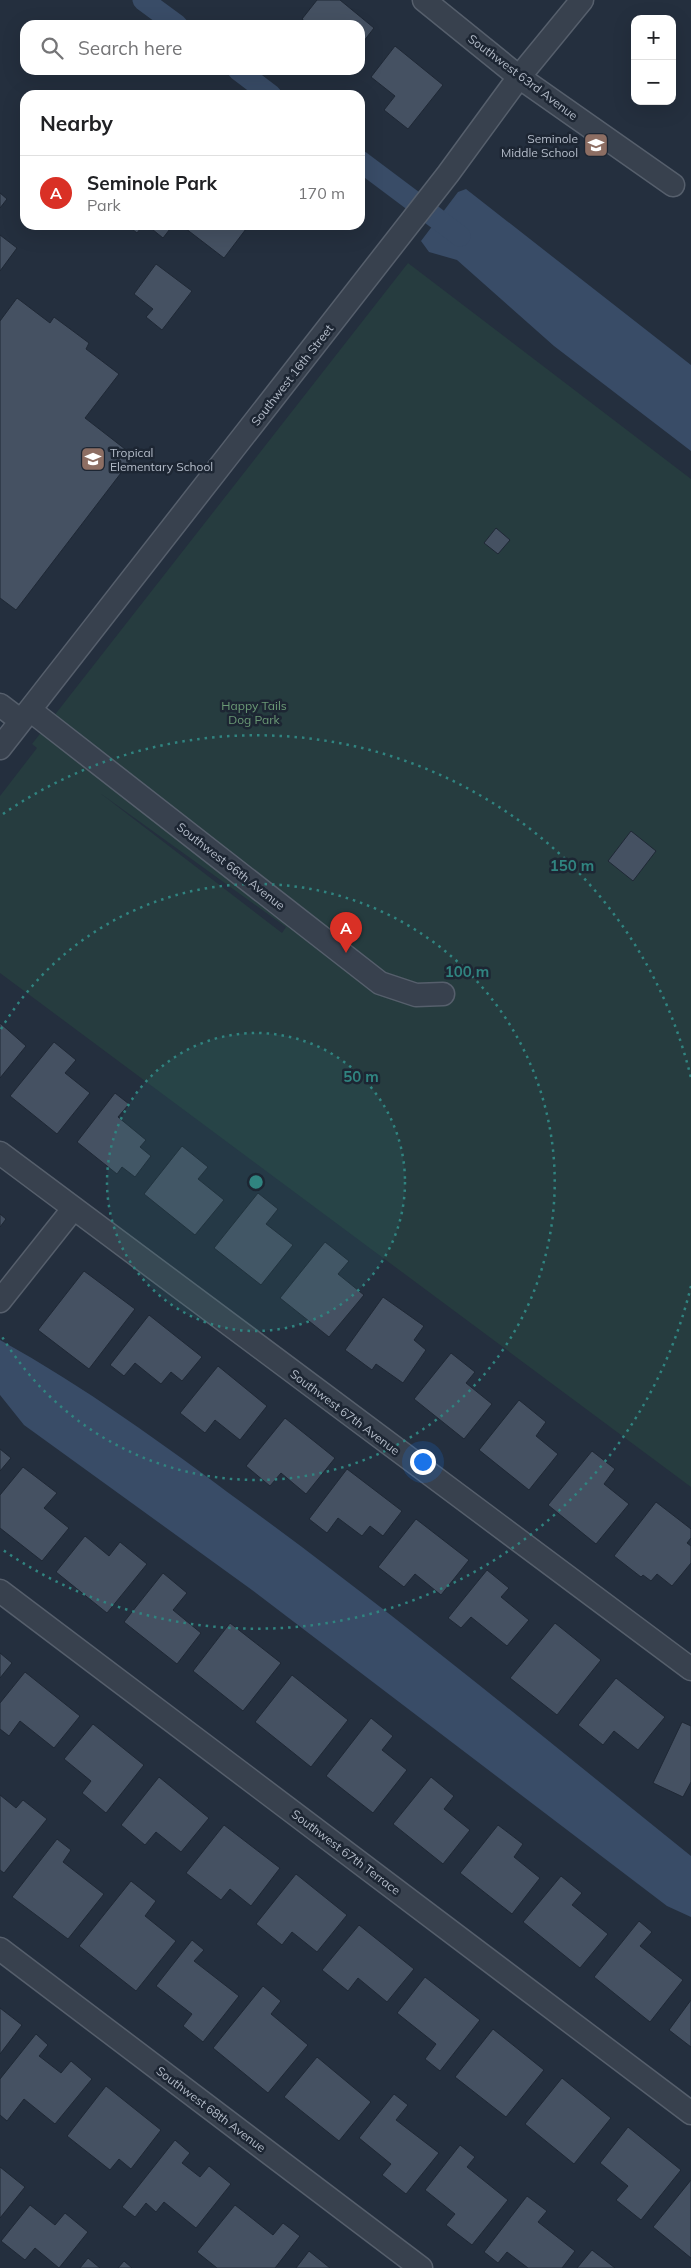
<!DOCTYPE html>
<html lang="en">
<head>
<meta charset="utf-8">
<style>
  body { margin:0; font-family:Mulish,sans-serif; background:#f2f2f2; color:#202124 }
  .controls { position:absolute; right:15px; top:15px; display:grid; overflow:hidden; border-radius:10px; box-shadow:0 5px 20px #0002 }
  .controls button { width:45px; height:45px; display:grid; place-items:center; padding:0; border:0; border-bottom:1px solid #e0e0e0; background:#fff; color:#202124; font:25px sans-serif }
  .you { position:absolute; left:422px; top:1461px; width:18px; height:18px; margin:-12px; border:4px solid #fff; border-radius:50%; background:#1a73e8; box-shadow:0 0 0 8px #1a73e833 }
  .badge { display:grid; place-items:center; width:32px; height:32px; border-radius:50%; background:#d93025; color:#fff; font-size:16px; font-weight:700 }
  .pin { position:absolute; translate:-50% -41px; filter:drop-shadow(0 1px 2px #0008) }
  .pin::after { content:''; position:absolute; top:26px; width:18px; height:15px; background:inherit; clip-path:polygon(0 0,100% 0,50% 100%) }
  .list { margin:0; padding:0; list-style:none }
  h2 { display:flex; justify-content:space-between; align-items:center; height:65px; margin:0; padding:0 20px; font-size:21px }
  h2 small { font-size:16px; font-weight:400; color:#757577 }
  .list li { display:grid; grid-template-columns:32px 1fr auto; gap:15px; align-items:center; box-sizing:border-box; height:75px; padding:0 20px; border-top:1px solid #e0e0e0 }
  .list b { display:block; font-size:19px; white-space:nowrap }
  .list p { margin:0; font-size:16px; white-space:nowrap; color:#757577 }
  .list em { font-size:16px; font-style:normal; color:#757577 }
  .icon { flex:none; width:28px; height:28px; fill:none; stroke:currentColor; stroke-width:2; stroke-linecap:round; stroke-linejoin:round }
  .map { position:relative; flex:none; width:691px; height:2268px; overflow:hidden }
  .search { position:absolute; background:#fff; box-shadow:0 5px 20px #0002; left:20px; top:20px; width:345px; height:55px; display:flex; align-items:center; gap:12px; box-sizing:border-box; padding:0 18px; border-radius:15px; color:#757577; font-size:19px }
  .panel { position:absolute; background:#fff; box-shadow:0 5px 20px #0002; left:20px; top:90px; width:345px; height:140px; border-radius:15px }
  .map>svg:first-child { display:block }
  .green { fill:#263c3f; fill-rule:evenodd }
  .water { fill:#394c67 }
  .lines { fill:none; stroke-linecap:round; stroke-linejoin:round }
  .canal { stroke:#394c67; stroke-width:21 }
  .building { fill:#455162; stroke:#1f2835 }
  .minor-casing { stroke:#565f6c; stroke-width:25 }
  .minor { stroke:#38414e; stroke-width:22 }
  .ring { fill:none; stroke:#308480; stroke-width:2.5; stroke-dasharray:2.5 5 }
  .labels { text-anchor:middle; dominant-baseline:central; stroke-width:5; stroke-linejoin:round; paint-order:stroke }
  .street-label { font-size:12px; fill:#b4bcc9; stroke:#1d2633 }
  .poi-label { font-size:12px; fill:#b4bcc9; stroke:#1d2633; text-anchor:end }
  .park-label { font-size:12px; fill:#6b9a76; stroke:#1d2633 }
  .centre { fill:#308480; stroke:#1d2633; stroke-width:2.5 }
  .ring-label { font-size:15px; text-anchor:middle; font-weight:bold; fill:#308480; stroke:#1d2633; stroke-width:5; stroke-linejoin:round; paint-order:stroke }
</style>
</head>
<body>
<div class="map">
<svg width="691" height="2268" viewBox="0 0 691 2268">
  <rect width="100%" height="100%" fill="#242f3e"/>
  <!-- green -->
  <path class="green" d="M408,263L691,479V1487L0,973V796L37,748L32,744ZM100,793L286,927L282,933Z"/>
  <!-- water -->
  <path class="water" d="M466,189L691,365V451L554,346L457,260L429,252L421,241L458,192Z
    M0,1340C85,1387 163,1444 241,1502C395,1614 542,1736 691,1856V1917L667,1906L252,1590L24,1425L0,1395Z"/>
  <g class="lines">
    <!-- canal -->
    <path class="canal" d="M143,0L177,25
      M238,70L271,95
      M360,161L460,236"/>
  </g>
  <!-- building -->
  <path class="building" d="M317,0H340L374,28L360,46V25H309L302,19Z
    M395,46L443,85L408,129L384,110L395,96L371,77Z
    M0,193L7,199L0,208Z
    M127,225H143L137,233Z
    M147,225H173L163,238Z
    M181,225H249L224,258Z
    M0,235L17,248L0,271Z
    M156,264L192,291L162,330L146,317L153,309L134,294Z
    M17,298L50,323L54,317L89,343L86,349L119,374L85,418L134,456L16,610L0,598V321Z
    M496,528L510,540L498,554L484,543Z
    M631,831L656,851L633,881L608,861Z
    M0,1023L26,1046L0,1078Z
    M54,1042L76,1060L65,1073L90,1093L57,1134L10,1096Z
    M115,1093L129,1104L118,1117L146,1140L140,1147L151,1156L135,1177L122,1167L117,1174L77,1142Z
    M182,1146L208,1167L198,1179L224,1200L195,1235L144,1194Z
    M258,1193L278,1209L266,1224L293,1245L261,1285L214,1248Z
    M0,1214L6,1219L0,1227Z
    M325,1242L349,1261L338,1274L364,1295L329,1337L280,1298Z
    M84,1271L135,1309L89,1369L38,1330Z
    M383,1297L424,1326L414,1340L426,1350L403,1383L376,1364L372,1370L345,1350Z
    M149,1315L202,1357L182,1381L171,1372L161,1384L135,1363L124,1376L110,1365Z
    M451,1353L475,1372L466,1383L492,1404L464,1439L414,1399Z
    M218,1366L267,1406L240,1440L215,1420L205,1433L180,1413Z
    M519,1400L546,1422L536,1436L558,1454L529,1490L479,1450Z
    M285,1418L335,1458L306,1494L281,1473L270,1486L246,1466Z
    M0,1449L11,1458L0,1471Z
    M592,1451L615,1469L604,1484L629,1504L596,1544L548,1505Z
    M23,1467L57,1493L44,1508L69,1528L42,1561L0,1528V1495Z
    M347,1469L402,1511L383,1536L370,1526L362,1536L338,1518L327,1533L309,1519Z
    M656,1502L691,1529V1538L687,1543L691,1546V1563L672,1586L657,1574L651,1581L643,1575L641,1577L614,1556Z
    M416,1519L469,1560L441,1595L415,1574L404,1587L378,1567Z
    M85,1536L109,1556L120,1542L147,1564L107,1613L56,1572Z
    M487,1570L509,1588L501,1597L529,1620L507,1646L471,1617L461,1628L448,1618Z
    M163,1573L187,1593L173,1610L201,1633L177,1664L124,1622Z
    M230,1623L281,1663L243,1711L193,1671Z
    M555,1623L601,1660L557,1715L510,1678Z
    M0,1653L12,1663L0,1678Z
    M25,1672L80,1716L54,1748L20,1721L9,1736L0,1729V1703Z
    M292,1675L348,1720L311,1767L255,1722Z
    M616,1678L665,1717L638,1750L614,1731L603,1745L578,1725Z
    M371,1718L393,1736L382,1750L407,1770L373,1813L326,1776Z
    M682,1722L691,1726V1782L683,1797L653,1783Z
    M93,1724L144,1765L106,1813L82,1793L91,1781L64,1759Z
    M159,1777L209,1818L181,1852L156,1832L145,1845L121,1825Z
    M431,1777L454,1796L444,1809L470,1830L443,1864L393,1824Z
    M0,1795L16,1808L23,1800L47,1819L4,1873L0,1870Z
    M224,1825L280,1868L251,1906L230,1889L221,1900L186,1873Z
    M498,1825L523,1844L514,1857L540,1878L512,1914L460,1873Z
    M57,1839L71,1850L63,1862L104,1894L68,1939L12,1897Z
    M296,1874L347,1915L317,1952L292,1932L282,1945L256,1924Z
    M561,1876L582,1893L572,1905L608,1934L580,1968L523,1922Z
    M131,1881L156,1901L145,1916L176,1941L136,1991L79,1946Z
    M639,1921L652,1932L640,1946L683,1980L650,2022L594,1977Z
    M359,1925L414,1969L387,2002L358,1978L348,1991L322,1970Z
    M192,1940L204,1950L194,1961L239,1996L203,2042L183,2026L192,2014L156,1986Z
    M425,1977L480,2020L440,2071L425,2059L436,2044L397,2013Z
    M263,1986L281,2001L271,2014L308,2045L268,2093L213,2048Z
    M691,2000V2047L669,2030Z
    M0,2008L22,2025L0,2054Z
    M493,2029L544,2070L506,2117L455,2077Z
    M36,2034L48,2045L39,2056L61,2073L71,2061L92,2079L55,2124L24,2099L7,2121L0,2115V2079Z
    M317,2057L371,2102L339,2141L284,2097Z
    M562,2078L611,2118L574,2164L525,2124Z
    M106,2086L161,2130L131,2169L119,2159L110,2170L67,2136Z
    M394,2094L408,2105L396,2120L439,2153L406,2194L382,2175L391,2164L359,2138Z
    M628,2127L681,2170L641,2220L616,2200L628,2186L600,2163Z
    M175,2140L190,2153L182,2163L200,2177L209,2166L231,2184L196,2228L164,2202L156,2212L146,2203L135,2217L122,2207Z
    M460,2145L475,2157L467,2167L508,2200L472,2245L446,2225L455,2214L425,2190Z
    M0,2167L25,2187L0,2218Z
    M691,2180V2258L653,2227Z
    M527,2196L547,2211L538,2222L575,2251L562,2268H528L507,2252L498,2263L484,2252Z
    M30,2205L55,2225L65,2213L88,2232L59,2268L35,2248L25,2260L1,2241Z
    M235,2205L273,2235L283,2223L300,2236L275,2268H217L197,2252Z
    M592,2250L615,2268H577Z
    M309,2251L330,2268H296Z
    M88,2258L100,2268H80Z
    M124,2261L132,2268H118Z"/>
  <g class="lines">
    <defs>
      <path id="minor" d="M424,0L519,77L673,185
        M0,705L21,721
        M30,710L380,983L416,995L443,994
        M0,748L448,174L519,77L582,0
        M0,1153L691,1669
        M0,1301L73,1209
        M0,1591L691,2113
        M0,1949L421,2268"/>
    </defs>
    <!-- minor casing -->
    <use href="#minor" class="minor-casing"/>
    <!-- minor -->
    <use href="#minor" class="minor"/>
  </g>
  <!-- distance rings -->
  <circle cx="256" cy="1182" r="149" fill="#308480" fill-opacity=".12"/>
  <g class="ring">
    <circle cx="256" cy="1182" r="149"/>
    <path d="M1 1029A298 298 0 1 1 1 1335"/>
    <path d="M691 1286A447 447 0 0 1 3 1550M3 814A447 447 0 0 1 691 1078"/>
  </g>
  <!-- icons -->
  <defs>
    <symbol id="school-square" viewBox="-11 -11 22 22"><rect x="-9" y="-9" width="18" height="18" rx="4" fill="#8d6e63" stroke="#1d2633"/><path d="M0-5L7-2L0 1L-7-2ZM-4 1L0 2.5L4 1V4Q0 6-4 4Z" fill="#fff"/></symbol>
  </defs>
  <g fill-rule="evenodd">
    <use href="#school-square" x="582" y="131" width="28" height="28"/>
    <use href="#school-square" x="79" y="445" width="28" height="28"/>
  </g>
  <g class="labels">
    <!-- street labels -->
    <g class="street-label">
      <text transform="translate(523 77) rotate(37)">Southwest 63rd Avenue</text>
      <text transform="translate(292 375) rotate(-52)">Southwest 16th Street</text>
      <text transform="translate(231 866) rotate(38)">Southwest 66th Avenue</text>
      <text transform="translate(345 1412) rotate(37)">Southwest 67th Avenue</text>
      <text transform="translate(346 1852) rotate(37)">Southwest 67th Terrace</text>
      <text transform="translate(211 2109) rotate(37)">Southwest 68th Avenue</text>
    </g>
    <!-- poi labels -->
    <g class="poi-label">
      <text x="578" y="138">Seminole<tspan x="578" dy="14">Middle School</tspan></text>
      <text x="110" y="452" text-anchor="start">Tropical<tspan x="110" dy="14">Elementary School</tspan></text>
    </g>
    <!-- park labels -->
    <g class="park-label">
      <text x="254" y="705">Happy Tails<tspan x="254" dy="14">Dog Park</tspan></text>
    </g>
  </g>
  <circle cx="256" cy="1182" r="8" class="centre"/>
  <g class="ring-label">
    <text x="572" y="871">150 m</text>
    <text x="467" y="977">100 m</text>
    <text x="361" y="1082">50 m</text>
  </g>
</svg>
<div class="controls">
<button>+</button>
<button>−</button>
</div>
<div class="you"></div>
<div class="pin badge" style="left:346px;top:953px">A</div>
<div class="search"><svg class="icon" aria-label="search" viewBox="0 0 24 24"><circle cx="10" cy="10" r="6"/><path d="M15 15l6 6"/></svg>Search here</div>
<section class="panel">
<h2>Nearby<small></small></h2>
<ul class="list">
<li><span class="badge">A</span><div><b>Seminole Park</b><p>Park</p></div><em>170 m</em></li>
</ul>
</section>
</div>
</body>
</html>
